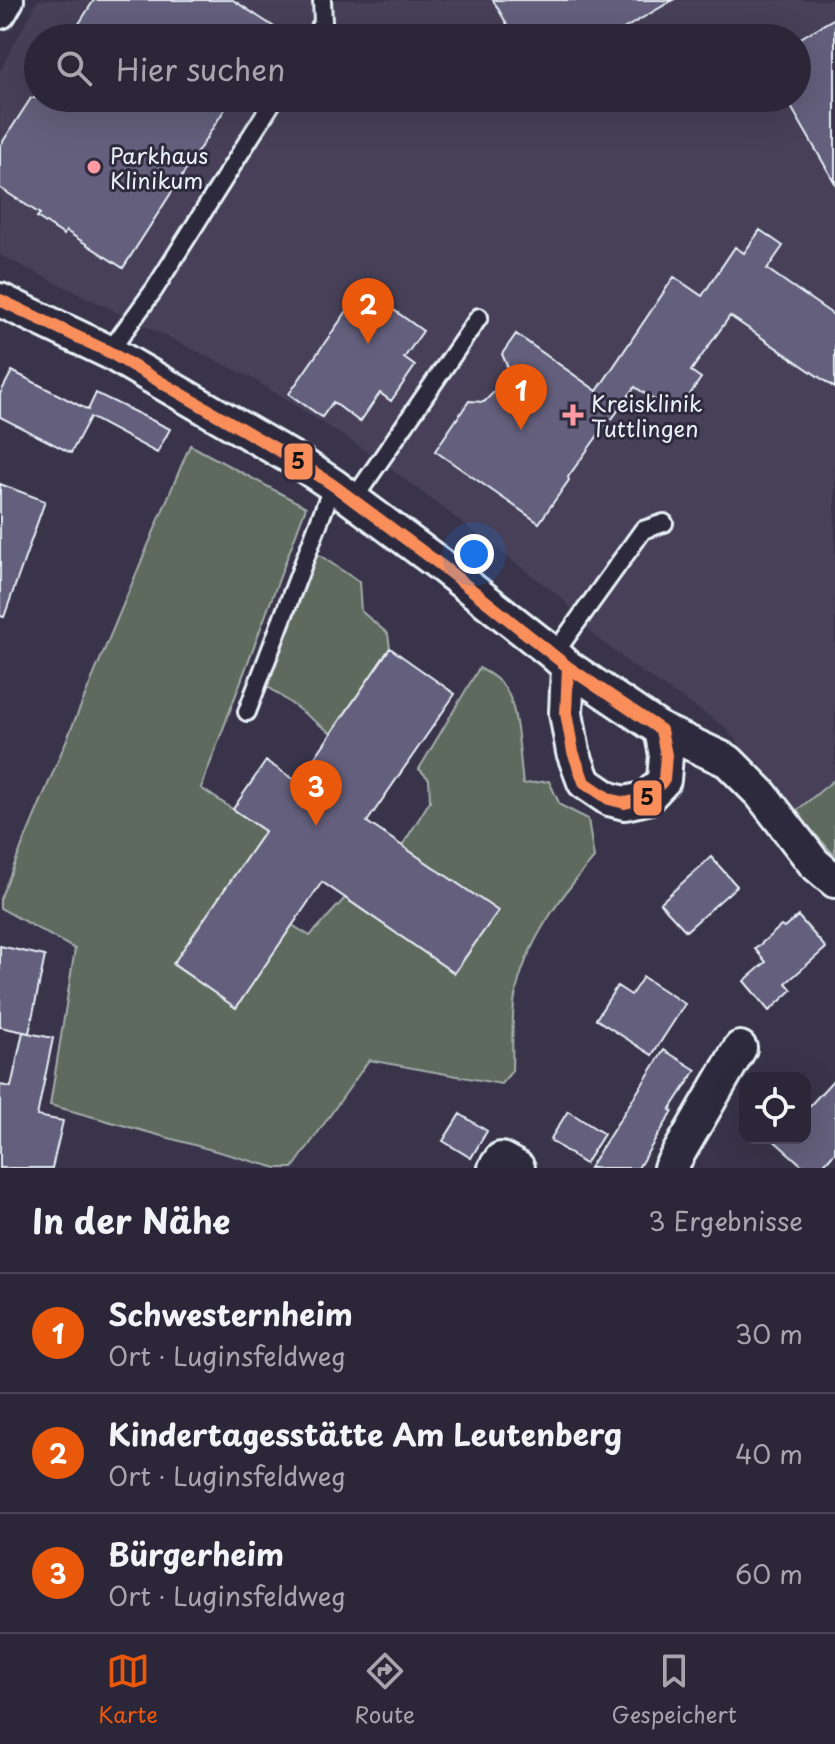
<!DOCTYPE html>
<html lang="de">
<head>
<meta charset="utf-8">
<style>
  body { margin:0; font-family:"Playpen Sans",sans-serif; background:#383343; color:#f1f3f6 }
  .controls { position:absolute; right:24px; bottom:24px; display:grid; overflow:hidden; border-radius:16px; box-shadow:0 8px 32px #0002 }
  .controls button { width:72px; height:72px; display:grid; place-items:center; padding:0; border:0; border-bottom:2px solid #484453; background:#2c2738; color:#f1f3f6; font:40px sans-serif }
  .you { position:absolute; left:474px; top:554px; width:28px; height:28px; margin:-20px; border:6px solid #fff; border-radius:50%; background:#1a73e8; box-shadow:0 0 0 12px #1a73e833 }
  .badge { display:grid; place-items:center; width:52px; height:52px; border-radius:50%; background:#ea580c; color:#fff; font-size:26px; font-weight:700 }
  .pin { position:absolute; translate:-50% -66px; filter:drop-shadow(0 2px 4px #0008) }
  .pin::after { content:''; position:absolute; top:42px; width:28px; height:24px; background:inherit; clip-path:polygon(0 0,100% 0,50% 100%) }
  .list { margin:0; padding:0; list-style:none }
  h2 { display:flex; justify-content:space-between; align-items:center; height:104px; margin:0; padding:0 32px; font-size:34px }
  h2 small { font-size:26px; font-weight:400; color:#a6a5ae }
  .list li { display:grid; grid-template-columns:52px 1fr auto; gap:24px; align-items:center; box-sizing:border-box; height:120px; padding:0 32px; border-top:2px solid #484453 }
  .list b { display:block; font-size:30px; white-space:nowrap }
  .list p { margin:0; font-size:26px; white-space:nowrap; color:#a6a5ae }
  .list em { font-size:26px; font-style:normal; color:#a6a5ae }
  .icon { flex:none; width:44px; height:44px; fill:none; stroke:currentColor; stroke-width:2; stroke-linecap:round; stroke-linejoin:round }
  .map { position:relative; flex:none; width:835px; height:1168px; overflow:hidden }
  .search { position:absolute; background:#2c2738; box-shadow:0 8px 32px #0002; left:24px; right:24px; top:24px; height:88px; display:flex; align-items:center; gap:20px; box-sizing:border-box; padding:0 28px; border-radius:44px; color:#a6a5ae; font-size:30px }
  .sheet { height:464px; background:#2c2738 }
  nav { display:flex; justify-content:space-around; align-items:center; box-sizing:border-box; height:112px; border-top:2px solid #484453; background:#2c2738; font-size:22px; color:#a6a5ae }
  nav a { display:grid; justify-items:center; gap:4px }
  nav .on { color:#ea580c }
  .map>svg:first-child { display:block }
  .built { fill:#474159; fill-rule:evenodd }
  .green { fill:#5e6a5f; stroke:#a3aeac; stroke-width:2 }
  .building { fill:#645e7c; stroke:#e8f1f8; stroke-width:2 }
  .lines { fill:none; stroke-linecap:round; stroke-linejoin:round }
  .service-casing { stroke:#e8f1f8; stroke-width:22 }
  .minor-casing { stroke:#e8f1f8; stroke-width:38 }
  .service { stroke:#2f2a3d; stroke-width:16 }
  .minor { stroke:#2f2a3d; stroke-width:32 }
  .bus-1-casing { stroke:#2f2a3d; stroke-width:18 }
  .bus-1 { stroke:#fa8e5a; stroke-width:12 }
  .poi-dot { fill:#ff9aa2; stroke:#2f2a3d; stroke-width:3 }
  .labels { text-anchor:middle; dominant-baseline:central; stroke-width:6; stroke-linejoin:round; paint-order:stroke }
  .poi-label { font-size:22px; fill:#e8f1f8; stroke:#2f2a3d; text-anchor:start }
  .line-badge { stroke:#2f2a3d; stroke-width:3 }
  .pale-badge-label { font-size:22px; text-anchor:middle; font-weight:bold; fill:#111 }
</style>
</head>
<body>
<div class="map">
<svg width="835" height="1168" viewBox="0 0 835 1168">
  <rect width="100%" height="100%" fill="#3a344a"/>
  <filter id="ink" filterUnits="userSpaceOnUse"><feTurbulence type="fractalNoise" baseFrequency=".0125" numOctaves="2"/><feDisplacementMap in="SourceGraphic" scale="16" xChannelSelector="R" yChannelSelector="G"/><feConvolveMatrix kernelMatrix="1 2 1 2 8 2 1 2 1" color-interpolation-filters="sRGB"/></filter>
  <g filter="url(#ink)">
    <!-- built -->
    <path class="built" d="M38,0H835V779L795,812L724,726L634,667L595,636L562,598L370,453L252,378L0,255V71ZM38,38H797V98H38Z"/>
    <!-- green -->
    <path class="green" d="M190,445L306,507L201,788L265,831L173,965L236,1007L292,925L310,936L345,898L455,973L497,911L402,846L430,801L429,779L419,769L479,668C491,674 502,681 508,693C518,713 520,760 523,784L549,781L560,805L588,819L594,858C560,897 525,944 515,997C511,1020 513,1048 512,1071L501,1084L369,1060L293,1168H277L50,1105L75,949L0,908V899Z
      M312,550L359,582L361,611L388,634L390,648L331,733L263,683Z
      M835,779V856L795,812Z"/>
    <!-- building -->
    <path class="building" d="M94,0H233L291,38H70Z
      M493,0H673L608,38H515Z
      M835,18V183L786,98H797V40Z
      M31,98H232L123,268L66,231L64,235L37,217L40,214L0,188V146Z
      M760,230L783,246L767,269L835,316V388L730,316L691,371L701,378L676,415L635,387L612,419L609,420L568,477L569,480L539,523L435,451L469,401L484,402L499,387L508,368L502,354L516,334L597,391L674,277L702,296L735,247L744,253Z
      M363,288L423,331L404,358L415,366L391,401L380,393L360,422L333,402L322,417L289,394Z
      M12,371L88,410L96,393L170,429L157,453L90,417L71,453L0,417V394Z
      M0,484L45,501L4,617L0,616Z
      M390,648L455,694L367,822L498,911L454,973L322,882L236,1008L173,964L265,831L233,809L266,761L298,782Z
      M711,857L737,886L686,931L660,903Z
      M798,916L826,948L786,983L792,990L769,1011L744,981L766,962L755,949L781,926L784,928Z
      M0,946L45,956L29,1033L0,1027Z
      M643,977L685,1004L652,1055L596,1019L617,986L631,995Z
      M23,1032L53,1038L37,1116L63,1121L52,1168H0V1085L11,1087Z
      M664,1050L696,1070L670,1110L673,1111L638,1168H589Z
      M835,1078V1152L821,1168H805L771,1138H805V1111Z
      M568,1111L604,1134L585,1164L550,1140Z
      M460,1114L487,1131L471,1158L443,1141Z"/>
    <g class="lines">
      <defs>
        <path id="service" d="M313,38L323,22L322,0
          M109,352L154,290L275,98
          M353,500L479,317
          M554,654L643,530L664,523
          M247,712L333,485"/>
        <path id="minor" d="M0,12L7,0
          M0,300L109,352L297,461L333,485L442,566L554,654L568,667L661,730L728,761L761,794L814,863L835,881
          M568,667L566,713L573,752L584,782L609,799L625,803L647,798L664,780L666,755L661,730
          M495,1168L501,1159L518,1168
          M670,1168L740,1048"/>
      </defs>
      <!-- service casing -->
      <use href="#service" class="service-casing"/>
      <!-- minor casing -->
      <use href="#minor" class="minor-casing"/>
      <!-- service -->
      <use href="#service" class="service"/>
      <!-- minor -->
      <use href="#minor" class="minor"/>
      <defs>
        <path id="bus-1" d="M0,300L109,352L297,461L333,485L442,566L568,667
          M568,667L661,730L666,755L664,780L647,798L625,803L609,799L584,782L573,752L566,713Z"/>
      </defs>
      <!-- bus-1 casing -->
      <use href="#bus-1" class="bus-1-casing"/>
      <!-- bus-1 -->
      <use href="#bus-1" class="bus-1"/>
    </g>
  </g>
  <!-- markers -->
  <g class="poi-dot">
    <circle cx="94" cy="167" r="8"/>
    <path d="M569 403h8v8h8v8h-8v8h-8v-8h-8v-8h8z"/>
  </g>
  <g class="labels">
    <!-- poi labels -->
    <g class="poi-label">
      <text x="110" y="154">Parkhaus<tspan x="110" dy="25">Klinikum</tspan></text>
      <text x="591" y="402">Kreisklinik<tspan x="591" dy="25">Tuttlingen</tspan></text>
    </g>
  </g>
  <g class="line-badge">
    <rect x="283" y="442" width="31" height="39" rx="8" fill="#fa8e5a"/>
    <rect x="632" y="779" width="31" height="38" rx="8" fill="#fa8e5a"/>
  </g>
  <g class="pale-badge-label">
    <text x="298" y="469">5</text>
    <text x="647" y="805">5</text>
  </g>
</svg>
<div class="controls">
<button><svg class="icon" aria-label="locate" viewBox="0 0 24 24"><circle cx="12" cy="12" r="6"/><path d="M12 2v4M12 18v4M2 12h4M18 12h4"/></svg></button>
</div>
<div class="you"></div>
<div class="pin badge" style="left:521px;top:430px">1</div>
<div class="pin badge" style="left:368px;top:344px">2</div>
<div class="pin badge" style="left:316px;top:826px">3</div>
<div class="search"><svg class="icon" aria-label="search" viewBox="0 0 24 24"><circle cx="10" cy="10" r="6"/><path d="M15 15l6 6"/></svg>Hier suchen</div>
</div>
<section class="sheet">
<h2>In der Nähe<small>3 Ergebnisse</small></h2>
<ul class="list">
<li><span class="badge">1</span><div><b>Schwesternheim</b><p>Ort · Luginsfeldweg</p></div><em>30 m</em></li>
<li><span class="badge">2</span><div><b>Kindertagesstätte Am Leutenberg</b><p>Ort · Luginsfeldweg</p></div><em>40 m</em></li>
<li><span class="badge">3</span><div><b>Bürgerheim</b><p>Ort · Luginsfeldweg</p></div><em>60 m</em></li>
</ul>
</section>
<nav>
<a class="on"><svg class="icon" aria-label="map" viewBox="0 0 24 24"><path d="M3 6l6-2 6 2 6-2v14l-6 2-6-2-6 2zM9 4v14M15 6v14"/></svg>Karte</a>
<a><svg class="icon" aria-label="directions" viewBox="0 0 24 24"><path d="M12 3l9 9-9 9-9-9zM9 14v-3h6M13 9l2 2-2 2"/></svg>Route</a>
<a><svg class="icon" aria-label="saved" viewBox="0 0 24 24"><path d="M7 4h10v16l-5-4-5 4z"/></svg>Gespeichert</a>
</nav>
</body>
</html>
